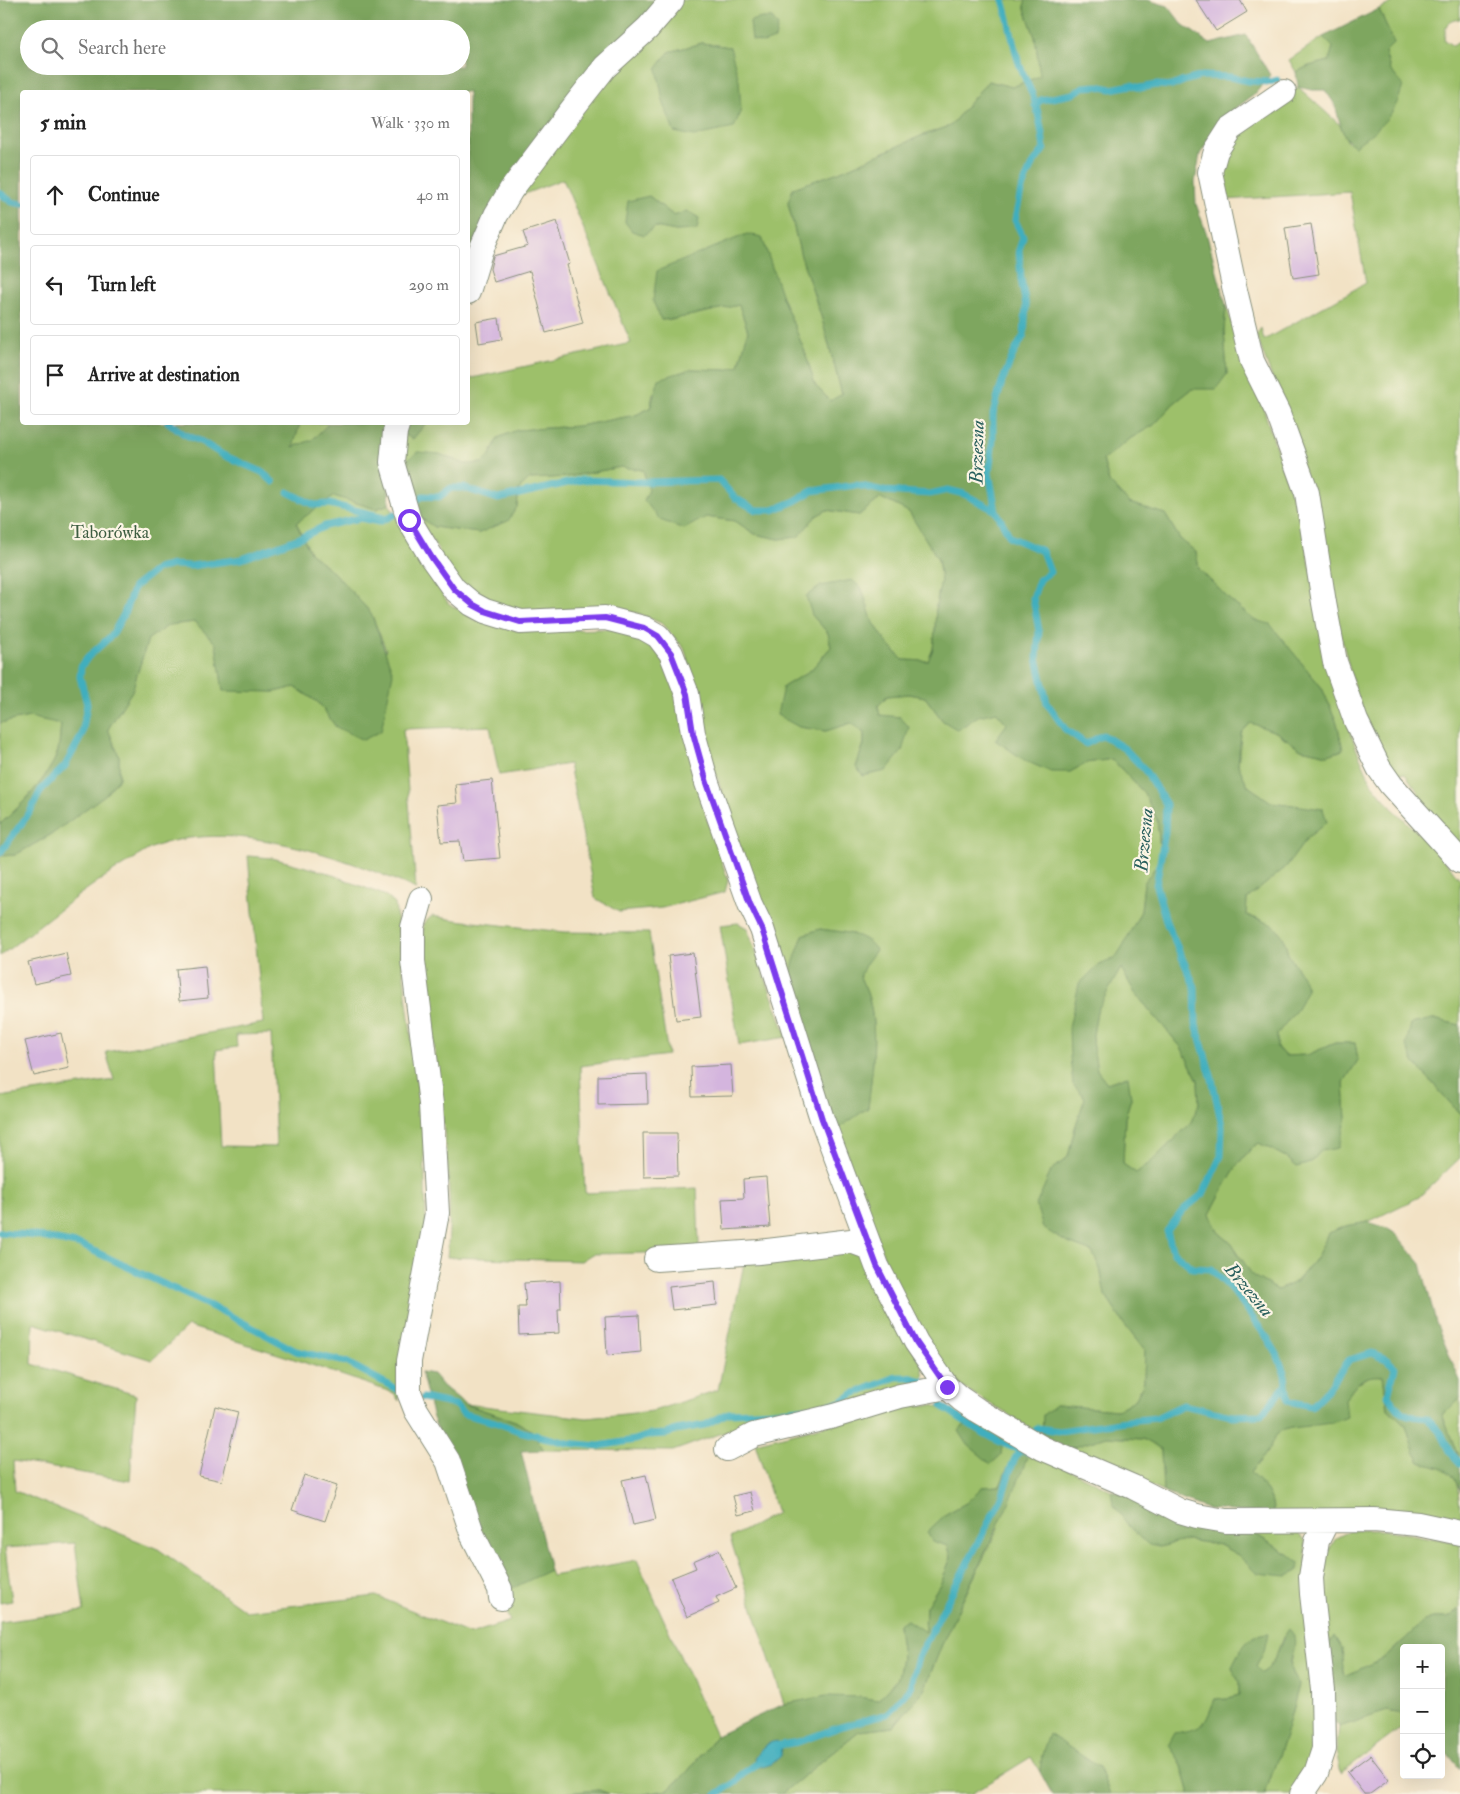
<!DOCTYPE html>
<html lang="en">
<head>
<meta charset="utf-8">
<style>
  body { margin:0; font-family:"IM FELL Double Pica",serif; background:#f2f2f2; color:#222 }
  .controls { position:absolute; right:15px; bottom:15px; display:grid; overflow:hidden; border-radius:5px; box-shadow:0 5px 20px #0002 }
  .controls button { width:45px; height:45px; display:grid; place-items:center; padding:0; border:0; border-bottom:1px solid #e0e0e0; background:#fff; color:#222; font:25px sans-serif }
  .stop { position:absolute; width:15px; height:15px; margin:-11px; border:4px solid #7c3aed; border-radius:50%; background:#fff }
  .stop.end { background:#7c3aed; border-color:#fff; box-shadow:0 1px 5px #0008 }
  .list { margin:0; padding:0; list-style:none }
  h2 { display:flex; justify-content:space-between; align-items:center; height:65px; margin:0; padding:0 20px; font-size:21px }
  h2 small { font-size:16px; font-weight:400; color:#767676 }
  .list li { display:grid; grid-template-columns:32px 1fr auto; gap:15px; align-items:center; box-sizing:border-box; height:80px; margin:0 10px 10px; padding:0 10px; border:1px solid #e0e0e0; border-radius:5px }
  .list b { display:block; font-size:19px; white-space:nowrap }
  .list em { font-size:16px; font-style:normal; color:#767676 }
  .icon { flex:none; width:28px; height:28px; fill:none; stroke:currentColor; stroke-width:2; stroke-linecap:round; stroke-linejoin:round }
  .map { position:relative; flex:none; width:1460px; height:1794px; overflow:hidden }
  .search { position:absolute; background:#fff; box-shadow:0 5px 20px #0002; left:20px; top:20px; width:450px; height:55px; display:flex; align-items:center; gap:12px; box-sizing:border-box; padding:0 18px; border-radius:28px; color:#767676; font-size:19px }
  .panel { position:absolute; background:#fff; box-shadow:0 5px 20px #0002; left:20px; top:90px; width:450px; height:335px; border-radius:5px }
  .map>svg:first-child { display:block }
  .green { fill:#9dc06a; stroke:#5e7e4f; fill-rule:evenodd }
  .forest { fill:#7ea65e; stroke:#4e7249; fill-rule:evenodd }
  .water { fill:#40aebe; stroke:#307679 }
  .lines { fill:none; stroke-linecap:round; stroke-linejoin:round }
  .stream { stroke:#40aebe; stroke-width:7 }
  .building { fill:#d4b5de }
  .minor-casing { stroke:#88907c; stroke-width:26 }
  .minor { stroke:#fff; stroke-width:24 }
  .route { stroke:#7c3aed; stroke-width:6 }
  .labels { text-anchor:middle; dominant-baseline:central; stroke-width:4.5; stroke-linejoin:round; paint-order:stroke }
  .park-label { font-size:18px; fill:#3e5e42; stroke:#fcf5e5 }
  .water-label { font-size:19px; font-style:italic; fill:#295f5d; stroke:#fcf5e5 }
</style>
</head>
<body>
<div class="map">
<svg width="1460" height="1794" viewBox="0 0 1460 1794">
  <rect width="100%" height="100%" fill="#fcf5e5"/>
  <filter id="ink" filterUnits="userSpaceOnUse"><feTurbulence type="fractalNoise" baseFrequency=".02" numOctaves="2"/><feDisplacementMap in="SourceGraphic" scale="10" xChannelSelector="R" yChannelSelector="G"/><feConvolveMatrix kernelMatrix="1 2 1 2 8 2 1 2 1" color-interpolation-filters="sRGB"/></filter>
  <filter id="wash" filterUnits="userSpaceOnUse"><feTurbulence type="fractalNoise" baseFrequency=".0096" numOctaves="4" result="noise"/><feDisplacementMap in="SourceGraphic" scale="20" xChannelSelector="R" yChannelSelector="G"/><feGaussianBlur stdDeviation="1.12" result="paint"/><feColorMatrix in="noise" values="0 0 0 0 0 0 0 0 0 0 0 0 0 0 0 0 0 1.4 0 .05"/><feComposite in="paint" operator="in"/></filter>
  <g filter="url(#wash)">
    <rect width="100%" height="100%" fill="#f2e2c5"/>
    <!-- green -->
    <path class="green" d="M680,0H1026L1024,6L1035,37L1041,76L1012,87L988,81L950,126L921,136L839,172L793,189L788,204L801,256L822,319L842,395L830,401L815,385L805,352L782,297L747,235L717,247L661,320L674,319L739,305L748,331L739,366L727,370L691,369L653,394L650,408L636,415L579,426L517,430L498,438L490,455L483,463L465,464L439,454L403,463V434L413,438L426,423L468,422V379L631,343L563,179L514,198L585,103ZM702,43L730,47L669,52ZM649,196L674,216L687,211L699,218L697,229L676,231L655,227Z
      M1398,0H1460V19C1445,21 1446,26 1444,40L1453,46L1460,41V847L1416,796L1418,792L1405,774L1396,773L1375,742L1355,690L1279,396L1256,335L1261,328L1264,340L1366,283L1350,192L1225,200L1222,180L1224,163L1230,143L1298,87L1340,125L1348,143L1403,85L1390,70L1385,51L1394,43L1379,9Z
      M1323,37L1333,47L1329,61L1309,66L1296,72L1289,60Z
      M1226,305L1236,338L1262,404L1303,531L1336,688L1356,748L1372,784L1391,807L1432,846L1460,879V1025L1432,1019L1414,1062L1460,1114V1158L1419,1197L1368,1222L1346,1226L1328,1233L1317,1257L1297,1281L1278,1290L1253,1277L1231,1243L1218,1232L1210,1214C1222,1192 1238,1156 1259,1143L1286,1157L1297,1167L1310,1163L1346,1121L1344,1082L1358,1060L1355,1043H1335L1307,1055L1285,1056L1277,1047V1034L1297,1009L1302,976L1288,954L1283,936L1261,920L1246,915L1247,899L1286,867L1307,838L1327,821L1292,805L1271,802L1248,786L1238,765L1241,733L1251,723L1276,732L1301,749L1328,755L1343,750L1337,723L1322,688L1270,625L1254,620L1231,601L1199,569L1196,552L1180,539L1165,514L1129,503L1109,482L1103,459L1131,438L1154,425L1173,404L1192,389L1227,374L1224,330Z
      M300,423H329L312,440L293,447Z
      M621,467L643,470L649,490L706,517L735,521L755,534L779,539L798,537L816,516L827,510L859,515L881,498L909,512L938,559L941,580L936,605L935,631L933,649L928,661L903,660L887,643L872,620L862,589L812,615L828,633L831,647L811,670L783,687L799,727L825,731L851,723L864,733V743L856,767L900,717L880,716L878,706L887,696L909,694L925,697L943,721L997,712L1007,724L996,740L1070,772L1086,763L1112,759L1144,793L1157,820L1161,859L1144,883L1141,911L1124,945L1116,957L1098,966L1073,1084L1085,1098L1075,1128L1068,1157L1051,1171L1066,1242L1092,1252L1100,1268L1105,1295L1124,1324L1145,1351L1144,1381L1136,1399L1117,1410L1055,1405L1042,1435L954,1382L895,1288L846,1151L839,1128L868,1107C872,1072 878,1034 869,999C867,991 863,984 860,977L864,965L876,950L853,934L820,929L803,935L789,982L764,905L736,836L711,758L696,698L691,669L684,648L661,623L637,613L613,609L511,611L491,605L457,582L418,516L434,527L479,533L517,507L519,489L530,479L567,477Z
      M334,496L376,509L389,504L448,603L475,620L519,631L607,629L632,631L655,647L672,674L705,813L728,880L725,892L662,908L619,912L595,898L569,764L499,775L490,726L403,729L416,889C345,857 236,819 159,845C149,848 140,855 132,860C85,887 43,923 0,956V856L15,855L52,834L106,794L119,778V756L108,729L132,691L148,639L169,625L195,622L216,644L223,690L275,692L295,687L319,703L336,727L386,650L371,613L336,575L310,552L296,522Z
      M29,717L61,723C60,732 60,742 58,751C51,774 19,809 0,824V723Z
      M248,856L272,858L325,872L386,896L395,904L424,1141L426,1225L399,1382V1401L394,1393L291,1358L188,1326L152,1360L33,1323L32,1364L136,1395L130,1481L13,1461L15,1491L158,1549L246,1611L376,1596L470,1634L510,1621L502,1605L507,1589L550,1570L552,1576L637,1560L716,1736L688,1771L668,1790L644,1794H609L599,1790L558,1794H0V1622L84,1611L75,1543L5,1548L12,1601L0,1603V1097L114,1080L106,1052L263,1023ZM271,1034L276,1147L221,1146L216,1050L237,1047L236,1035Z
      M432,916L455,920L564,932L649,933L668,1055L580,1066L585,1193L697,1188L699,1245L697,1252L592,1254L581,1261L447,1257C454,1195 444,1133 437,1072C431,1023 428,973 423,924Z
      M738,923L747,928L787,1037L739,1045L720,925Z
      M1121,967L1135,993L1181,1047L1198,1080L1199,1104L1190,1124L1151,1162L1136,1173L1123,1164L1125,1118L1131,1098L1127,1076L1107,1083L1097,1070L1092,1041L1097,1011Z
      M836,1247L865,1255L922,1366L924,1376L913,1387L827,1409L750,1423L673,1451L544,1450L531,1430L515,1421L465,1404L587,1418L653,1411L718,1390L745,1259Z
      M1372,1375L1383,1376L1388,1409L1406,1425L1414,1451L1420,1462C1429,1465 1442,1467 1450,1472C1460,1480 1460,1510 1460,1524L1273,1514C1273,1493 1265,1487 1249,1473L1265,1455L1275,1437L1280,1431L1292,1428L1345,1400L1357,1383Z
      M1460,1397V1461L1442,1414L1451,1408Z
      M907,1405H932L970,1419L959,1431L1003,1438L1111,1490L1159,1547L1188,1540L1220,1545L1238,1555L1256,1573L1290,1555L1250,1531H1297L1305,1540L1316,1708L1314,1751L1305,1772L1292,1794H1265L1285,1736L1299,1685L1290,1669L1295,1644L1283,1637C1278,1649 1274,1667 1262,1673L1256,1667L1264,1651L1232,1667L1239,1682V1695L1229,1698L1215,1699L1207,1719L1197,1730L1170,1744L1182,1766L1190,1794H1110L1099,1767L1042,1755L1040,1772L1031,1757L971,1794H781L859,1731L893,1727L924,1690L945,1637L998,1528L1008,1467L1000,1486L982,1487L966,1503L946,1514L932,1541L948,1546L951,1557L942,1581L926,1607L925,1633L917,1628L898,1625L902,1657L898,1678L878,1700C842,1694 819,1698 784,1704L730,1538L777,1513L755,1443Z
      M1106,1437L1143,1439L1161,1449L1163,1492L1068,1449Z
      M1351,1530H1387L1460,1543V1609L1448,1618H1433L1424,1621L1386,1657L1344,1677L1342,1649L1334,1637L1326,1648L1320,1585L1326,1555L1336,1538Z
      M1387,1711L1404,1714V1726L1341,1773L1336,1752L1339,1727Z"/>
    <!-- forest -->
    <path class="forest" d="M0,0H659L468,258V92H22V422L300,423L293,447L312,440L329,423H388L389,504L376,509L334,496L296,523L310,552L336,575L371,613L393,673L381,731L363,740L336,727L319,703L295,687L275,692L223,691L216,644L195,622L169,625L148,639L132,691L108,729L119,756V778L106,794L52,834L15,855L0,856V824C19,808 51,775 58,751C60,742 60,732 61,724L29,717L0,723ZM29,29H461V66H29Z
      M1026,0H1147L1168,6L1182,24L1210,44L1246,35L1270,75L1254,95L1226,115L1200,154L1195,182L1196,204L1206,232L1226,305L1224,330L1227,374L1216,389H1192L1173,404L1154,425L1131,438L1103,460L1109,482L1129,503L1165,514L1180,539L1196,552L1199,569L1231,601L1254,620L1270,624L1322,688L1337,723L1343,750L1328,755L1301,749L1276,732L1251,723L1241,733L1238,765L1248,786L1271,802L1323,809L1327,822L1307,838L1286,867L1247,899L1246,915L1273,925L1283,936L1288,954L1302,976L1307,989L1297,1009L1277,1034V1048L1285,1056L1307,1055L1335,1043H1355L1358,1060L1344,1082L1346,1121L1338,1148L1321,1151L1310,1163L1297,1167L1286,1157L1259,1143C1238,1156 1222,1192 1210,1214L1218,1232L1231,1243L1253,1276L1278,1290L1297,1281L1317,1257L1328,1233L1346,1226L1368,1222L1387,1228L1397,1235L1421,1264L1436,1323L1460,1381V1397L1451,1408L1442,1414L1460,1461V1491C1451,1466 1444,1470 1420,1462L1414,1451L1406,1425L1388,1409L1383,1376C1362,1374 1356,1384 1345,1400L1347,1417L1332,1423L1292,1428L1280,1431L1275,1437L1265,1455L1250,1473C1265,1487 1273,1493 1273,1514L1207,1509L1163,1492L1161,1449L1143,1439L1106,1437L1068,1449L1042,1435L1043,1415L1055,1405L1117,1410L1136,1399L1144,1381L1145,1351L1124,1324L1105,1295L1100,1268L1092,1252L1066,1242L1043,1228L1036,1205L1051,1171L1068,1157L1075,1128L1085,1098L1073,1084L1070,1057L1069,1028L1079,984L1098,966L1116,957L1124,944L1141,911L1144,883L1161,859L1157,820L1144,793L1112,759L1086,763L1070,772H1051L1026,761L995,740L1007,724L997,712L978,716L958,730L943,721L925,697L909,694L887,696L878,706L880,715L900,717L909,727L902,751L886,771L863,776L856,767L864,744V733L851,723L826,731L799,727L777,715L783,687L811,670L831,647L828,633L812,615L806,596L821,586L852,580L862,589L872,620L887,643L903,660L928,661L933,649L935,631L936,605L941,580L938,559L909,512L881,498L859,515L827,510L816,516L798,537L779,539L755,534L735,521L706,517L684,529L660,520L644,500L649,490L643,470L621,467L567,477L530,479L519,489L517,507L508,521L479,533L463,531L434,527L418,516L403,463L418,452L439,454L465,464L483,463L490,455L498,438L517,430L579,426L636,415L650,408L659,379L691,369L727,370L739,366L748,331L739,305L674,319L661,320L653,301L657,271L747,234L762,237L782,297L805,352L815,385L830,401L842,394L822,319L801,256L788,203L793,188L839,172L921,136L950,126L988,81L1012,87L1040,76L1035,37L1024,6ZM1121,968L1135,993L1181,1047L1198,1080L1199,1104L1190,1124L1151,1162L1136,1173L1123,1164L1125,1118L1131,1098L1128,1076L1107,1083L1097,1070L1092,1041L1097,1011Z
      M1379,9L1394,43L1385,52L1390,70L1403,85C1395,117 1380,127 1355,146C1340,138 1340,118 1334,103C1331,99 1328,94 1325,90H1312L1298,87L1296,72L1309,66L1329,61L1333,47L1323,37Z
      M762,18H772L778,26L775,39L763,43L752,40L750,21Z
      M702,43L730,47L739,80L741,110L734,128L694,136L674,132L663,101L657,68L669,52Z
      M649,196L674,216L687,211L699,218L697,230L676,231L655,227L644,235L632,231L625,222L628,201Z
      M405,423H426L413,439L403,434Z
      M820,929C839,932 865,932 876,950L865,965L860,977C863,984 867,991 869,999C878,1034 872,1072 868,1108L839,1128L831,1124L805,1036L802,1012L789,983L793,964L803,935Z
      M1432,1019L1460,1025V1114L1414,1062L1406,1045L1411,1024Z
      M421,1372L433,1374L443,1386L465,1404L515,1421L531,1430L544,1450L521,1451L550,1570L515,1587L507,1589L433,1418Z
      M970,1419L978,1422L1003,1438L1001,1455L991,1464L968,1445L959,1431Z
      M1023,1452L1027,1458L1014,1492L945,1637L924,1690L893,1727L859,1731L781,1794H644L668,1790L688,1771L716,1736L784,1704L826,1696L859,1697L878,1700L898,1678L902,1657L898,1625L907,1620L925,1632L926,1607L942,1581L951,1557L948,1546L932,1541L927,1532L946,1514L966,1503L982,1487L1000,1486L1008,1467Z
      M1111,1490L1250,1531L1290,1555L1299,1563L1298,1571L1287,1576L1256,1573L1238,1555L1220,1545L1188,1540L1159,1547L1149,1545L1130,1528L1113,1504Z
      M1460,1609V1770L1441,1746V1648H1404V1714L1387,1711L1339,1727L1331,1717L1326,1648L1334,1636L1342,1649L1345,1676L1386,1657L1424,1621L1433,1618H1448Z
      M1289,1629C1302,1641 1288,1656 1291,1670C1292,1674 1296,1680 1299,1685L1285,1736L1265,1794H1190L1182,1766L1169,1744L1175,1733C1205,1728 1204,1727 1215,1699L1229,1698L1239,1695V1682L1232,1667C1240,1651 1247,1634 1268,1633L1264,1651L1256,1667L1262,1673C1277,1665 1279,1642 1289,1629Z
      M1049,1734L1099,1767L1110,1794H1052L1040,1772L1042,1755Z
      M599,1790L609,1794H558L562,1793Z"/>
    <!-- water -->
    <path class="water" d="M777,1741L782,1748L781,1756L772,1764L763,1767L756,1765L754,1759C759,1750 766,1742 777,1741Z"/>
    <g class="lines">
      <!-- stream -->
      <path class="stream" d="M1003,0C1009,18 1010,31 1015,49C1018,65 1026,80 1033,96C1039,113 1042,131 1044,149L1031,167L1021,191L1015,220L1023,237L1019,250L1021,279L1026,306L1024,335L1013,355L1002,382L993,414V439L989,473L996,511L1010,537L1042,551L1050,572L1039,580L1033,598L1039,631L1037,658L1047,703L1065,729L1086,744L1103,735L1125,749L1144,769L1166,804L1165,832L1156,886L1167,924L1195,987L1196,1024L1212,1079L1222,1126L1221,1156L1203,1194L1183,1210L1167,1231L1173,1252L1193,1268L1211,1269L1232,1290L1268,1339L1277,1354L1285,1375L1288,1401L1312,1406L1324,1394L1349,1360L1372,1353L1386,1359L1395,1367L1388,1395C1401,1415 1404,1416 1427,1418L1441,1433L1451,1453L1460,1463
        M1035,105L1041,100L1073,94L1083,87L1098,86L1111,89L1132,85L1140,88L1157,85L1172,86L1184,81L1202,76L1230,77L1248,81L1270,82L1277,80
        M0,193L12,202L22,204
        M168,422L184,434L202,442L223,455L262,472L273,482
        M288,492L314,505L329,504L388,518
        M415,501L423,496L439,497L451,488H464L498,499L581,480L644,482L719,480L735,498L756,510H773L795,501L812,491L856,485L884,491L930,494L948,490L964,494L996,511
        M0,853L30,812L41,790L65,766L82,735L87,704L80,677L81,667L88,657L112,635L124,614L134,587L157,569L173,565L191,566L242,559L302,537L325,526L360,518L379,522L395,514
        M0,1232L36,1236L81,1245L225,1313L296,1351L346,1362L398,1390
        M423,1398L455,1405L464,1414L495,1422L519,1431L568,1443L599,1446L635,1440L649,1435L667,1434L676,1430L705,1425L728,1413L780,1411L821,1407L840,1402L853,1394L896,1377H908L923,1381
        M942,1406C962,1420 1007,1450 1029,1452
        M1034,1434L1037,1428L1060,1431L1126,1421L1156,1418L1183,1405L1232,1416L1261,1415L1286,1385
        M774,1750L780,1745L798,1742L840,1727L887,1714L910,1688L918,1657L1001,1499C1007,1485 1010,1462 1020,1451
        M717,1794L736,1782L742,1774L762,1760"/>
    </g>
    <g id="blocks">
      <!-- building -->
      <path class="building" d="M1196,0H1240L1247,12L1216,31Z
        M557,221L570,264L567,265L583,323L546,333L530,271L494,282L490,269L493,256L528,246L523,232Z
        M1311,224L1319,274L1293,278L1285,228Z
        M499,318L502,339L479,343L476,322Z
        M492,780L500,858L463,861L460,841L441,842L437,805L457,803L455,784Z
        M66,953L71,976L34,984L28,962Z
        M693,953L701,1017L676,1020L668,956Z
        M205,966L208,998L179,1001L176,969Z
        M61,1033L69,1068L34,1076L25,1041Z
        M731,1065L733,1096L692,1097L691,1067Z
        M647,1074L648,1104L598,1105V1076Z
        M643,1133H677L678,1176L644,1177Z
        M766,1177L770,1227L724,1230L722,1199L744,1198L743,1179Z
        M560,1281L561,1309H558L559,1333L519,1335L518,1307H526L524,1283Z
        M715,1282L717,1305L672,1310L669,1287Z
        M639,1315L641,1352L607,1355L605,1317Z
        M215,1406L238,1412L222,1481L199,1476Z
        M304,1475L337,1486L325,1521L292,1510Z
        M646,1475L656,1520L633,1525L622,1480Z
        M750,1492L755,1511L738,1515L733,1496Z
        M719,1550L736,1588L716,1597L719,1603L687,1617L671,1578L696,1568L693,1561Z
        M1370,1755L1389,1780L1370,1794H1364L1347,1772Z"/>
    </g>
  </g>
  <g filter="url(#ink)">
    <use href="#blocks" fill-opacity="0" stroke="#88907c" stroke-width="1"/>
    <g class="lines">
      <defs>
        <path id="minor" d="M1284,92L1230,129L1216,151L1210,172L1234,286L1252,361L1278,413L1307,493L1324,603L1335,662L1356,721L1379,768L1391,785L1460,861
          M468,292L480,252L496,215L511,190L576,104L605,67L648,28L672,0
          M398,422L395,432L392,462L409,520L432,558L454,589L472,604L485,611L521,622L605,618L644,628L658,636L671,653L687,694L693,733L707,783L750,904L762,929L822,1119L877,1266L916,1342L947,1387L961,1399L977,1410L1042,1448L1133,1487L1180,1511L1197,1516L1226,1521L1374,1520L1418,1524L1460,1533
          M421,899L413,927V961L431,1104L437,1213L409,1361V1392L416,1410L448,1461L473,1536L500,1589L501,1598
          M656,1259L759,1252L851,1241L870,1248
          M727,1449L754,1435L834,1416L900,1396L947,1387
          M1302,1794L1316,1773L1324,1749L1323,1690L1312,1594L1311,1577L1317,1541L1327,1521"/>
      </defs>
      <!-- minor casing -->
      <use href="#minor" class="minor-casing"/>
      <!-- minor -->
      <use href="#minor" class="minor"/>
    </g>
  </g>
  <g class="lines" filter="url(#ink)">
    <!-- route -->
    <path class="route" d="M409,520L432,558L454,589L472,604L485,611L520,622L605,618L644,628L658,636L671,653L687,694L693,733L707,783L750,904L762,929L822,1119L877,1266L916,1342L947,1387"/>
  </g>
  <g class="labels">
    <!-- park labels -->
    <g class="park-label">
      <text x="110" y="532">Taborówka</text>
    </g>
    <!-- water labels -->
    <g class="water-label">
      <text transform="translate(977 452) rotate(-89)">Brzezna</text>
      <text transform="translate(1144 840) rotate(-85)">Brzezna</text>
      <text transform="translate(1249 1290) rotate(50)">Brzezna</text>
    </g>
  </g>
</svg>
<div class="controls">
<button>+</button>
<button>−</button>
<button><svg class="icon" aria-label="locate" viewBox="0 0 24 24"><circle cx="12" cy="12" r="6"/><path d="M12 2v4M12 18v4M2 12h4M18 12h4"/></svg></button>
</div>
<div class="stop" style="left:409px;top:520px"></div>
<div class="stop end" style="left:947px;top:1387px"></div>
<div class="search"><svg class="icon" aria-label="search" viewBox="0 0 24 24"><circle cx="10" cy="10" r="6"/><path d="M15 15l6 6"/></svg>Search here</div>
<section class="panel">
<h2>5 min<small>Walk · 330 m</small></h2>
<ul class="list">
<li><svg class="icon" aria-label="ahead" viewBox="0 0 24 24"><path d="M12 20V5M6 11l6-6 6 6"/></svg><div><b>Continue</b></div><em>40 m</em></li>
<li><svg class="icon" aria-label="left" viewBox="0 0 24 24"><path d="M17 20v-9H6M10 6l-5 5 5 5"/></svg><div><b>Turn left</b></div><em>290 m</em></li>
<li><svg class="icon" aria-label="arrive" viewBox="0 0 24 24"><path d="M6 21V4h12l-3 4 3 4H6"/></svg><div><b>Arrive at destination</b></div></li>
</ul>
</section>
</div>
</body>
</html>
